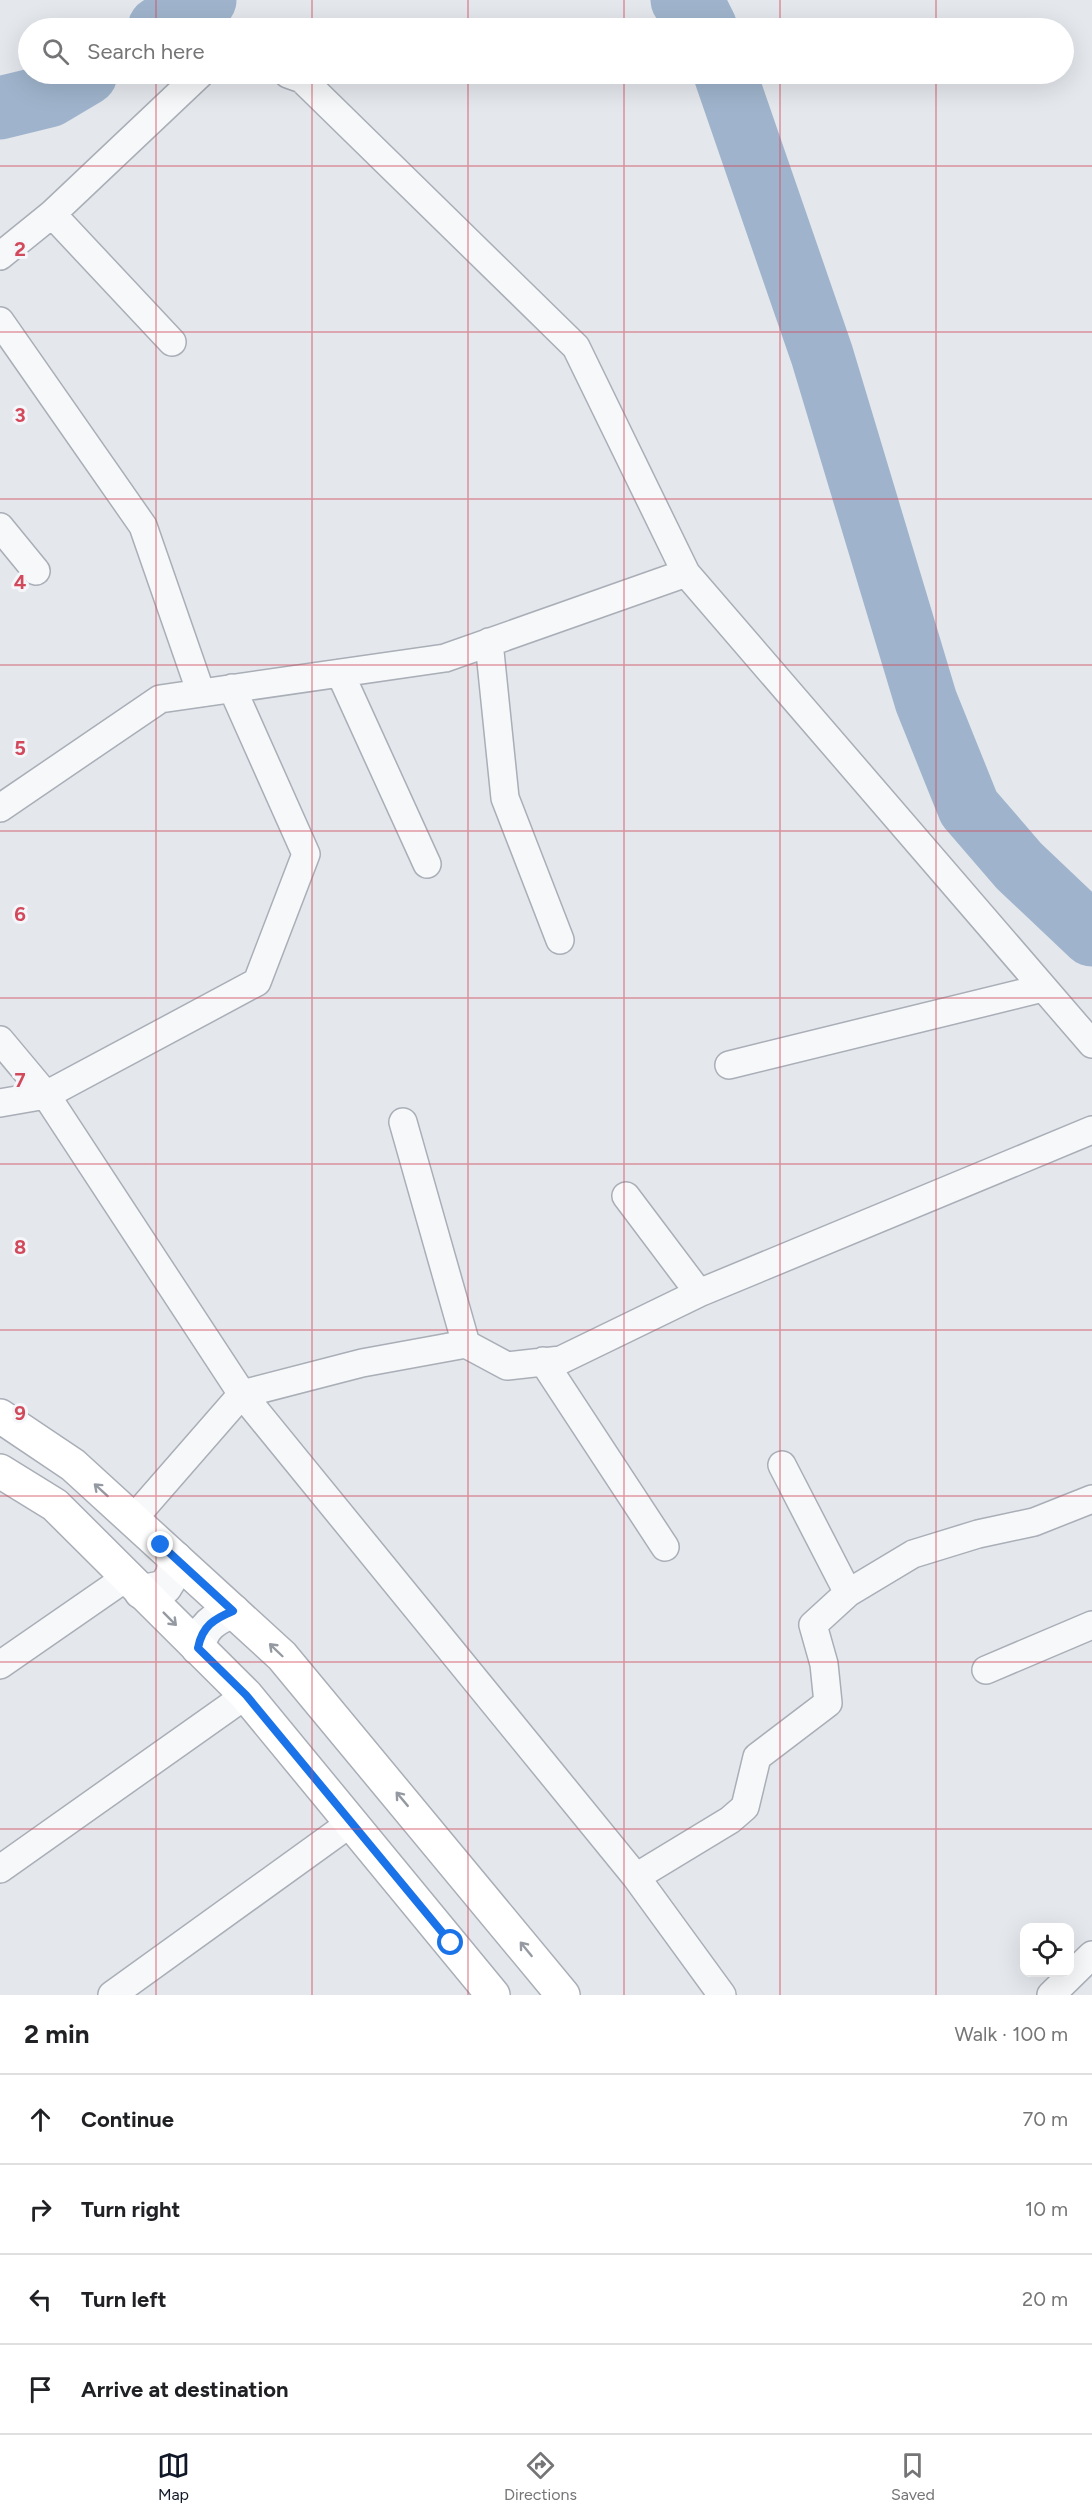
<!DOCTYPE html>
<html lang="en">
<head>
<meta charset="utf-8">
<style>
  body { margin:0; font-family:Figtree,sans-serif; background:#f2f2f2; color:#202124 }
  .controls { position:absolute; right:18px; bottom:18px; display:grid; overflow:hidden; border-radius:12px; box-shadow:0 6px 24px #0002 }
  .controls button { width:54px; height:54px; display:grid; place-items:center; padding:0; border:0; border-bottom:2px solid #e0e0e0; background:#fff; color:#202124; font:30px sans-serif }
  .stop { position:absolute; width:18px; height:18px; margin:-14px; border:4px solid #1a73e8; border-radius:50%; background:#fff }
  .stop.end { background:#1a73e8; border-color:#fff; box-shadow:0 2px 6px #0008 }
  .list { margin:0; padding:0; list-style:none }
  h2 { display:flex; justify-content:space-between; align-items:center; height:78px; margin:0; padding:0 24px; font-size:26px }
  h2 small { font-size:20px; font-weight:400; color:#757577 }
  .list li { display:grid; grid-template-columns:39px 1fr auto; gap:18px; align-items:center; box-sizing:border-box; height:90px; padding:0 24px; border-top:2px solid #e0e0e0 }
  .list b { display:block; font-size:22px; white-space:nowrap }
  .list em { font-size:20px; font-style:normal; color:#757577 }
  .icon { flex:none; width:33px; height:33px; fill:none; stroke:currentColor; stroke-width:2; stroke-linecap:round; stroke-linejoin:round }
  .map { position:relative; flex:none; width:1092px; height:1995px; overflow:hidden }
  .search { position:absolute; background:#fff; box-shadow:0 6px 24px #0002; left:18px; right:18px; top:18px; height:66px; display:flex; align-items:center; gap:15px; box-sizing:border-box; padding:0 21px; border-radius:33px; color:#757577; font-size:22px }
  .sheet { height:438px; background:#fff }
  nav { display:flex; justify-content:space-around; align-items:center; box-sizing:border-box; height:84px; border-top:2px solid #e0e0e0; background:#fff; font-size:16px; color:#757577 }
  nav a { display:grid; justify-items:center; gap:3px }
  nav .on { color:#111827 }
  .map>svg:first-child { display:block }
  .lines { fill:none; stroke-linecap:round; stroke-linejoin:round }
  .river { stroke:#9fb4cc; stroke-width:63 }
  .minor-casing { stroke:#a9aeb7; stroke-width:30 }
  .tertiary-casing { stroke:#a9aeb7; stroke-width:36 }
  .secondary-casing { stroke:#a9aeb7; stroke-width:36 }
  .minor { stroke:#f7f8fa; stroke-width:27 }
  .tertiary { stroke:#f7f8fa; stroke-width:33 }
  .secondary { stroke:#fff; stroke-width:33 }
  .oneway { stroke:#959aa2 }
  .route { stroke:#1a73e8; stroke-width:8 }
  .grid { fill:none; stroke:#d1495b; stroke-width:1.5; stroke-opacity:0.55 }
  .grid-label { font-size:20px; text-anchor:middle; font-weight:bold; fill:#d1495b; stroke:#f4f6f9; stroke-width:6; stroke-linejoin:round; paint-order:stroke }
</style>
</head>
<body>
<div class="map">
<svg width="1092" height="1995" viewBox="0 0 1092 1995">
  <rect width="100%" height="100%" fill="#e4e7ec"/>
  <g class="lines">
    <!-- river -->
    <path class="river" d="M682,0L700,16L706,28
      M159,28L205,0
      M725,74L822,355L926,701L969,808L1019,866L1092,935
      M0,108L49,96L86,74"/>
    <defs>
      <path id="minor" d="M288,74L302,79L576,347L686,573L1092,1044
        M52,214L172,342
        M0,256L52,214L200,74
        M0,321L143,526L201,693
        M0,527L36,571
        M489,642L505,798L560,940
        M340,673L427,864
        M0,808L160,699L445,658L686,573
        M0,1040L46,1095L257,982L306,854L232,688
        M729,1065L1043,988
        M0,1103L46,1095L242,1394L636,1877L722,1995
        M403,1122L466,1344
        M626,1196L699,1293
        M543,1361L665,1547
        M782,1465L848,1593
        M133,1519L242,1394L362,1363L466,1344L507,1366L561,1360L699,1293L1092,1130
        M0,1665L127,1577
        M986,1670L1092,1625
        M0,1869L246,1695
        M636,1877L730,1820L745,1807L757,1757L828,1703L824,1664L813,1625L848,1593L913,1554L978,1534L1034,1522L1092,1499
        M112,1995L352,1822
        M1051,1995L1092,1955"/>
      <path id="tertiary" d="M141,1592L165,1587L173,1574L175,1558
        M198,1648C202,1626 214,1619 233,1611"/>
      <path id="secondary" d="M0,1416L73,1465L282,1656L563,1995
        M0,1471L55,1505L246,1695L493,1995"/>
    </defs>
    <!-- minor casing -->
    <use href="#minor" class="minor-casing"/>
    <!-- tertiary casing -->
    <use href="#tertiary" class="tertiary-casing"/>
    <!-- secondary casing -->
    <use href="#secondary" class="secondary-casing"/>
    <!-- minor -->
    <use href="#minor" class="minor"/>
    <!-- tertiary -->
    <use href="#tertiary" class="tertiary"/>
    <!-- secondary -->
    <use href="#secondary" class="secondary"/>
  </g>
  <!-- one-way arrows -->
  <defs><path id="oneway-shaft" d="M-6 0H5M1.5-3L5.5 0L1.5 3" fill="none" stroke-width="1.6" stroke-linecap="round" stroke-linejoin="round" transform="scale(1.5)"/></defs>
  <g class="oneway">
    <use href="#oneway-shaft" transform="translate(101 1490) rotate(-138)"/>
    <use href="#oneway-shaft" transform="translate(170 1619) rotate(45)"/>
    <use href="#oneway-shaft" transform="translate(276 1650) rotate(-136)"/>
    <use href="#oneway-shaft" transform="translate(402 1799) rotate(-130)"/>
    <use href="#oneway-shaft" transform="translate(526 1949) rotate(-129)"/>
  </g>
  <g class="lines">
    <!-- route -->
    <path class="route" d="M161,1545L233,1611C214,1619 202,1626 198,1648L246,1695L451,1943"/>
  </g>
  <!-- grid -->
  <path class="grid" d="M156,0V28M312,0V28M468,0V28M624,0V28M780,0V28M936,0V28M156,74V1995M312,74V1995M468,74V1995M624,74V1995M780,74V1995M936,74V1995M0,166H1092M0,332H1092M0,499H1092M0,665H1092M0,831H1092M0,998H1092M0,1164H1092M0,1330H1092M0,1496H1092M0,1662H1092M0,1829H1092"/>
  <g class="grid-label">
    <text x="20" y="256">2</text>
    <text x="20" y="422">3</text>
    <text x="20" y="589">4</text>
    <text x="20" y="755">5</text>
    <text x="20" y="921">6</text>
    <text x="20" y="1087">7</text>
    <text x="20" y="1254">8</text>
    <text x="20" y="1420">9</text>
  </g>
</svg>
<div class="controls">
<button><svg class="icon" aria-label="locate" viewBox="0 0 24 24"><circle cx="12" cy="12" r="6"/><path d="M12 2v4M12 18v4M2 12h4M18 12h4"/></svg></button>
</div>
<div class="stop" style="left:451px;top:1943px"></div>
<div class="stop end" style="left:161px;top:1545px"></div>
<div class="search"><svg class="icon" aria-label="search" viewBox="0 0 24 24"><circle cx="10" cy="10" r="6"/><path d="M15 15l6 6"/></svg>Search here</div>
</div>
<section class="sheet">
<h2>2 min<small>Walk · 100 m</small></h2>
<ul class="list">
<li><svg class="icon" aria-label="ahead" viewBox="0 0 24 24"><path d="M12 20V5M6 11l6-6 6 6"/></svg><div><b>Continue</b></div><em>70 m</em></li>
<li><svg class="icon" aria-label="right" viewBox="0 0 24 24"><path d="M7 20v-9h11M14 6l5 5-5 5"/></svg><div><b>Turn right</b></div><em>10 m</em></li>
<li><svg class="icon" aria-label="left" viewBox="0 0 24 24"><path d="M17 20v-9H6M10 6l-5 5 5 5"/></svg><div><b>Turn left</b></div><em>20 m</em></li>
<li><svg class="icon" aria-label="arrive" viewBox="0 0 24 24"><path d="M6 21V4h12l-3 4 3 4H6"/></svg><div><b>Arrive at destination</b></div></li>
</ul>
</section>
<nav>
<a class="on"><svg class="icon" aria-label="map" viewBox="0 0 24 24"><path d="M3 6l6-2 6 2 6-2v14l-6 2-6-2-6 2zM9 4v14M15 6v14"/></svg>Map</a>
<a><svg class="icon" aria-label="directions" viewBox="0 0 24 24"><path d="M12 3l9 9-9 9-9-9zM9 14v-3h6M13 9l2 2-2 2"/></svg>Directions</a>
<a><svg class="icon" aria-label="saved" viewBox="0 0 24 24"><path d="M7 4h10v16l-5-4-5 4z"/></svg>Saved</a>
</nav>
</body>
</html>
